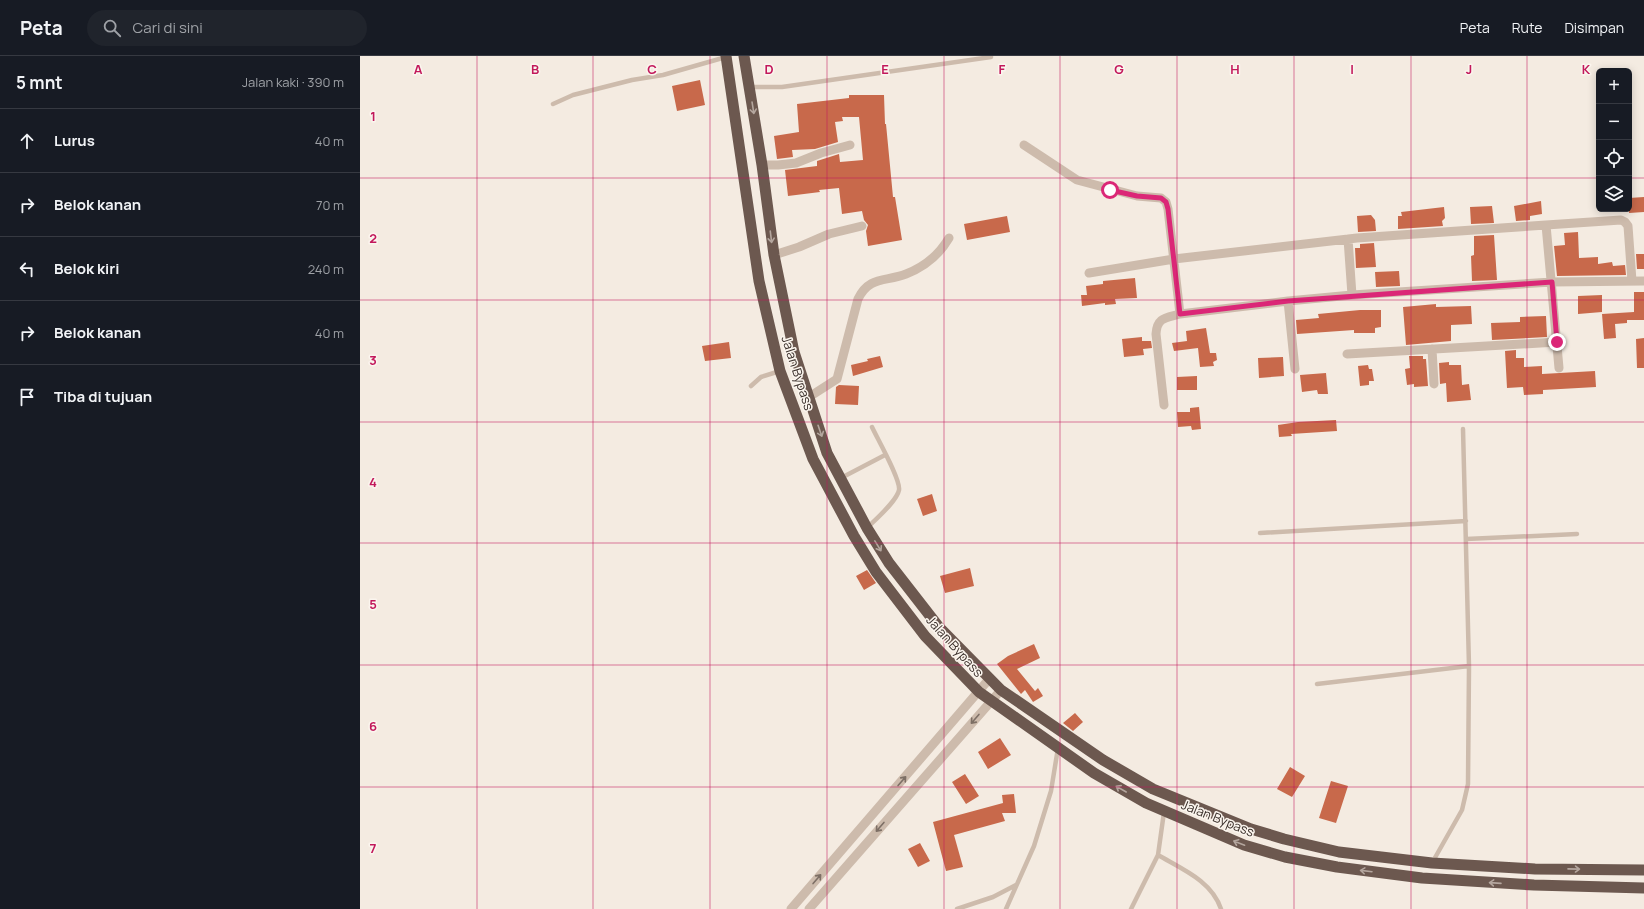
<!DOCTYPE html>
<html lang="id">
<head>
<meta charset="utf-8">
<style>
  body { margin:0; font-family:Manrope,sans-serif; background:#20242c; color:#f1f3f6 }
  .controls { position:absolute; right:12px; top:12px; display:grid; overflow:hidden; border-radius:6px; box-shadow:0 2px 10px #0003 }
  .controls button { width:36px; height:36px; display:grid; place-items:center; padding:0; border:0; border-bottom:1px solid #363941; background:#171b24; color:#f1f3f6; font:20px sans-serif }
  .stop { position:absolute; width:12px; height:12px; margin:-9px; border:3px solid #db2777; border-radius:50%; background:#fff }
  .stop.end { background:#db2777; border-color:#fff; box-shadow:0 1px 4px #0008 }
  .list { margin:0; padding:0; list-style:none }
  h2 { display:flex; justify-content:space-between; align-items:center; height:52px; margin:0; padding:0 16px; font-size:17px }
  h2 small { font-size:13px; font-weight:400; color:#9ea1a6 }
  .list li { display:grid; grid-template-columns:26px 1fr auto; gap:12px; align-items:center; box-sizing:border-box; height:64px; padding:0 16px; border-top:1px solid #363941 }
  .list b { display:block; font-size:15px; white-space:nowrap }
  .list em { font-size:13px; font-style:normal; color:#9ea1a6 }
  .icon { flex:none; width:22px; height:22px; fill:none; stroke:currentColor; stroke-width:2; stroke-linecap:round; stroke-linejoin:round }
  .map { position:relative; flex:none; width:1284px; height:853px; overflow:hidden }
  header { display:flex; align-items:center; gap:24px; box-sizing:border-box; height:56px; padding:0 20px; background:#171b24; border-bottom:1px solid #363941 }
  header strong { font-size:19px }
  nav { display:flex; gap:22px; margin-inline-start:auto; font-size:14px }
  .search { width:280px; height:36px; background:#20242c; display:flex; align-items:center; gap:10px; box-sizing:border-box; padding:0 14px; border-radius:22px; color:#9ea1a6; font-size:15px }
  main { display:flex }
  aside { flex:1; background:#171b24 }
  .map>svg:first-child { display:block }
  .building { fill:#c8694b }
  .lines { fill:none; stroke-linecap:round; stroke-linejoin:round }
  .service { stroke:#cdbbac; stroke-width:4.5 }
  .minor { stroke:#cdbbac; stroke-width:9 }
  .trunk { stroke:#6c584f; stroke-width:11 }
  .oneway { stroke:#b4a69e }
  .oneway2 { stroke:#7d6f65 }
  .route { stroke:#db2777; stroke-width:5 }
  .grid { fill:none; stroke:#c2185b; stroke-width:1; stroke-opacity:0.55 }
  .labels { text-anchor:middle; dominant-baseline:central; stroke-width:3; stroke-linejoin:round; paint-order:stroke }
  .street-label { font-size:13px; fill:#3b302b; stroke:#fbf5ee }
  .grid-label { font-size:13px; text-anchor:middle; font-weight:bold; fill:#c2185b; stroke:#fbf5ee; stroke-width:3; stroke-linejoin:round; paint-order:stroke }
</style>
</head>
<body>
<header>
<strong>Peta</strong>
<div class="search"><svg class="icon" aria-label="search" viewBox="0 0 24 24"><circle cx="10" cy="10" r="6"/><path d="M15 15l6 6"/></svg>Cari di sini</div>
<nav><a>Peta</a><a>Rute</a><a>Disimpan</a></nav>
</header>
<main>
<aside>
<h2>5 mnt<small>Jalan kaki · 390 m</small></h2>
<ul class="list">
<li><svg class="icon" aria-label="ahead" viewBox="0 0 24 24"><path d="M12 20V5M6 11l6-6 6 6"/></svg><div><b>Lurus</b></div><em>40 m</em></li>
<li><svg class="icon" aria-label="right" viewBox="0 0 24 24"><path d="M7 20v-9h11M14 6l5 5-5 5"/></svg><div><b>Belok kanan</b></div><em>70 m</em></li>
<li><svg class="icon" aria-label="left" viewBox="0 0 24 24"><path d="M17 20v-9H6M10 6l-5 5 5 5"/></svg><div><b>Belok kiri</b></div><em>240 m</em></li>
<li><svg class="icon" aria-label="right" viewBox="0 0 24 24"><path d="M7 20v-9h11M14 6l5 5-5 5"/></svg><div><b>Belok kanan</b></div><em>40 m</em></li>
<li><svg class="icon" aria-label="arrive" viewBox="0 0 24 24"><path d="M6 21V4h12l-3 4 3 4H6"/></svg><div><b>Tiba di tujuan</b></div></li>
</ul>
</aside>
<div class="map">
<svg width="1284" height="853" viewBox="0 0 1284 853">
  <rect width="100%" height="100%" fill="#f4ebe1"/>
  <!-- building -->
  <path class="building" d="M340,24L345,49L317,55L312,30Z
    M489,39H524L525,68H526L533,141H535L542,184L508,190L506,175L508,169L504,164L502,155L482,158L479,132L459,134L460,136L428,140L425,114L457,110V105L479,98L480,106L503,104L499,61H482L483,65L475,66L478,86L455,93L432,94L433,101L417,103L414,80L439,76L437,48L489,42Z
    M1284,141V156L1269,157V142Z
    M1181,145L1182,158L1170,160V164L1156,165L1154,150Z
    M1132,150L1134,167L1111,168L1110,151Z
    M1084,151L1085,162L1082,165L1083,170L1038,173V160H1042L1041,156Z
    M1011,159L1015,164L1016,175L998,176L997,160Z
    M647,160L650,176L607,184L604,168Z
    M1218,176L1219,202L1238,201V208L1252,206L1253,210L1265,209L1266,219L1197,220L1194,190L1205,189L1204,177Z
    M1134,179L1137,224L1112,225L1111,200L1114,199V180Z
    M1014,187L1016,211L996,212L995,192H1000V188Z
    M1276,198H1284V213H1277Z
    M1039,215L1040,230L1016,231L1015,216Z
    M775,222L777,242L755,243L756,248L745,249V247L722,250L721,239H727L726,230L743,228V225Z
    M1274,236H1284V264H1267V267L1255,268L1256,282L1244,283L1242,258L1274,256Z
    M1242,239V256L1218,258V240Z
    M1076,248V251L1111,250L1112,268L1091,269V285L1046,289L1043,251Z
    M1000,254H1021V271L1015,272V277H994V274L937,278L936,264L959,262L958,258Z
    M1186,260L1187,281L1132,284L1131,267L1160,266V261Z
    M846,272L850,297H856L857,304L853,306L854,310L840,311L838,292L814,295L812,287L827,285L826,275Z
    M782,281V285H791L792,292L783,293L784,299L764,301L762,283Z
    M1284,282V312H1277L1276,283Z
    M369,286L371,302L345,305L342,290Z
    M1156,294V302H1164V311L1182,310V318L1235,315L1236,331L1183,334V338L1164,339L1163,331L1147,332L1145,295Z
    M520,300L523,311L493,320L491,309L508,305L507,303Z
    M1049,300H1063V303H1066L1068,330L1054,331V328L1047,329L1045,313L1050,312Z
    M923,301L924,320L899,322L898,302Z
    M1089,306V309H1101L1102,329L1109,328L1111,344L1087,346L1086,327L1080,328L1079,307Z
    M1008,309L1009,313H1012L1014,325H1009V329L1000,330L998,310Z
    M966,317L968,338H958L957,334L942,336L940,319Z
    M837,320V334H817V321Z
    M479,329L499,330L498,349L475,348L476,331Z
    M839,351L841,373L832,374L831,370L818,371L817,356H830V352Z
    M976,364L977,375L931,378L932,380L919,381L918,369L938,366Z
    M572,438L577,455L563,460L557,443Z
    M610,512L614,530L585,537L580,520Z
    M507,514L516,527L504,534L496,520Z
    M674,588L680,602L657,613L675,635L678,632L683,640L673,646L665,634L661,638L637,608L648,600Z
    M715,657L723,666L713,675L703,667Z
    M640,682L651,699L628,713L618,696Z
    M930,711L945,720L932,741L917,733Z
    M605,718L619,740L606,748L592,726Z
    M971,725L988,730L976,767L959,762Z
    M654,738L656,757H642L645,765L594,779L603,811L586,815L573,766L643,747L642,739Z
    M560,787L570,805L558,811L548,793Z"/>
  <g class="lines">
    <!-- service -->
    <path class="service" d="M389,31H422L631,1
      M193,48L213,39L272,24L303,19L366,1
      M391,330L401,321L420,315
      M481,422L525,399
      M507,472C515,464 537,445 539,434C541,424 517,382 512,371
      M900,477L1106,465
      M1106,483L1217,478
      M957,628L1109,610
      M798,799C822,813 852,825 861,853
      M1072,807L1102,754L1108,728L1109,610L1103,373
      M597,853L633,841L656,829
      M646,853L674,790L691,735L698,692
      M771,853L798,799L804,756"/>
    <!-- minor -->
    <path class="minor" d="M664,89L717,124L777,140L801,142L806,146L808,153L820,258L928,245L992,239L1192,226L1284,225
      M402,109H418L436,107L461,97L490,89
      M1186,169L1261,164L1265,166L1268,170L1272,225
      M988,183L992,239
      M414,199L439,191L469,178L502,170
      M729,217L814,203L997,182L1186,169L1199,312
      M928,245L935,313
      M1072,293L1074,328
      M987,298L1197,286
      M449,341L477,323L498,243C509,220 525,226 546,218C564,211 579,199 589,182
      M804,349L796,278C797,261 806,262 820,258
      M431,853L630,622
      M449,853L641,634"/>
    <!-- trunk -->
    <path class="trunk" d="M366,0L399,225L420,315L453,403L494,480L516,516L565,580L619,636L734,717L786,747L884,789L925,801L977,811L1062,822L1174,829L1284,832
      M384,0L402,109L414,199L434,296L467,397L507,472L529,507L578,570L641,634L743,704L793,733L891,773L924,783L979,796L1072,807L1175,813L1284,814"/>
  </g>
  <!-- one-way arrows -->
  <defs><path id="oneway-shaft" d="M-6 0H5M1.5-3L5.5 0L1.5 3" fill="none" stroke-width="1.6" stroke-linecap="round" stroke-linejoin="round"/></defs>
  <g class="oneway">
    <use href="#oneway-shaft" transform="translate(393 52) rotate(81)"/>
    <use href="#oneway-shaft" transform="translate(411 181) rotate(83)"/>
    <use href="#oneway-shaft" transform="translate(460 375) rotate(71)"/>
    <use href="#oneway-shaft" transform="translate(518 490) rotate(58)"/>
    <use href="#oneway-shaft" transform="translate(761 733) rotate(-150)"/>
    <use href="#oneway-shaft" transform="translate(879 787) rotate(-159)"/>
    <use href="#oneway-shaft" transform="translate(1214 813) rotate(1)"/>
    <use href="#oneway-shaft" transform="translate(1006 815) rotate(-173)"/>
    <use href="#oneway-shaft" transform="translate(1135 827) rotate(-176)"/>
  </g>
  <g class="oneway2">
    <use href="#oneway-shaft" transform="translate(615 663) rotate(131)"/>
    <use href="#oneway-shaft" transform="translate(542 725) rotate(-49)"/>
    <use href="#oneway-shaft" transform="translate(520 771) rotate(131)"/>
    <use href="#oneway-shaft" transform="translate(457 823) rotate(-49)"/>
  </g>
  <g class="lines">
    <!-- route -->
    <path class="route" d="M750,134L777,140L801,142L806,146L808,153L820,258L928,245L1192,226L1197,286"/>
  </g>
  <!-- grid -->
  <path class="grid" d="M117,0V853M233,0V853M350,0V853M467,0V853M584,0V853M700,0V853M817,0V853M934,0V853M1051,0V853M1167,0V853M0,122H1239M1269,122H1284M0,244H1284M0,366H1284M0,487H1284M0,609H1284M0,731H1284"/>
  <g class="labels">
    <!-- street labels -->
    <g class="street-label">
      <text transform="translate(438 317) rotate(72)">Jalan Bypass</text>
      <text transform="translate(595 590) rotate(48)">Jalan Bypass</text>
      <text transform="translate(858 762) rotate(22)">Jalan Bypass</text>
    </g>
  </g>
  <g class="grid-label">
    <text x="58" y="18">A</text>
    <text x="175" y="18">B</text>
    <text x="292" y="18">C</text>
    <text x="409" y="18">D</text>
    <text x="525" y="18">E</text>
    <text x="642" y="18">F</text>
    <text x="759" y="18">G</text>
    <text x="875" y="18">H</text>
    <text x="992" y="18">I</text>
    <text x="1109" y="18">J</text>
    <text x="1226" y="18">K</text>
    <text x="13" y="65">1</text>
    <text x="13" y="187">2</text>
    <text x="13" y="309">3</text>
    <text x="13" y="431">4</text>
    <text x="13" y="553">5</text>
    <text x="13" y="675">6</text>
    <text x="13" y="797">7</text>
  </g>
</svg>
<div class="controls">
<button>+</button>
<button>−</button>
<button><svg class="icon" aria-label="locate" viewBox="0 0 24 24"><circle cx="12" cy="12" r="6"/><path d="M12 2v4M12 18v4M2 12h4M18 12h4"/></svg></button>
<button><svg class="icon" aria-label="layers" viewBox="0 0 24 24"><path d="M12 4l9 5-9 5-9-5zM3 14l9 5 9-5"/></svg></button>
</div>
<div class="stop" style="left:750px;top:134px"></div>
<div class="stop end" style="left:1197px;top:286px"></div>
</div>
</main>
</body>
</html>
